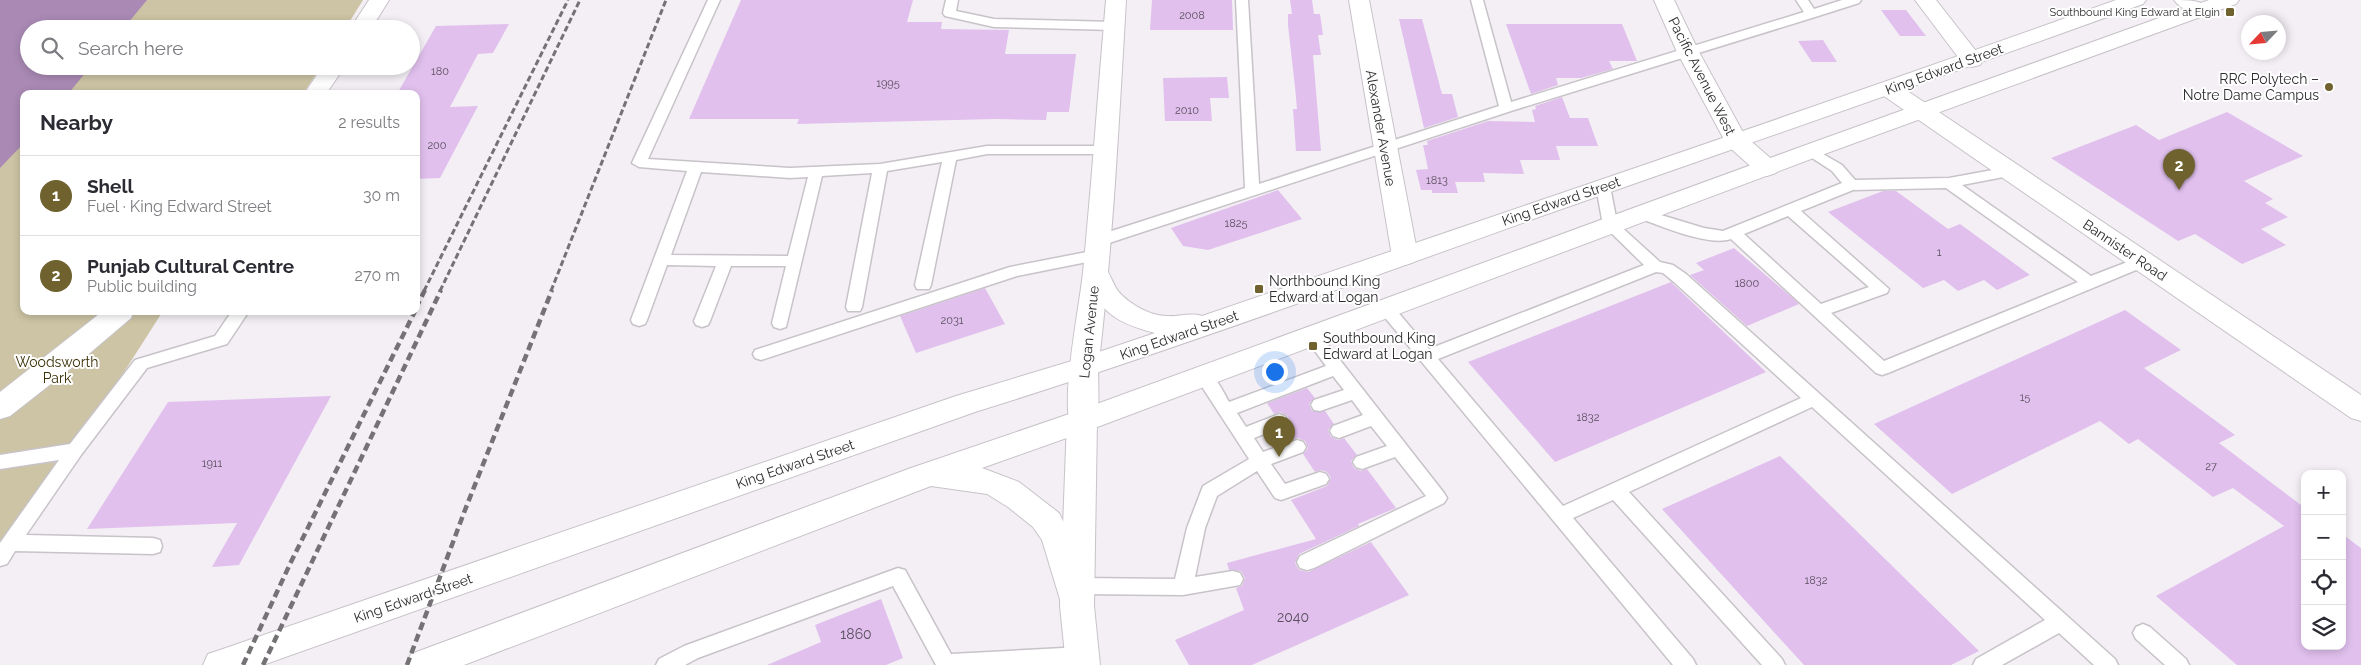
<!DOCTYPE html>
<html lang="en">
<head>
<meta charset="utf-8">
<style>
  body { margin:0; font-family:Raleway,sans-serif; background:#f7f7f7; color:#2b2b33 }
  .controls { position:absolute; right:15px; bottom:15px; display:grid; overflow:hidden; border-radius:10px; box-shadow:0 2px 8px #0003 }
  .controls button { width:45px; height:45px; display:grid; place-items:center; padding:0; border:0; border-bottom:1px solid #e1e1e2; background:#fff; color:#2b2b33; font:25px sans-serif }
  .compass { position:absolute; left:2241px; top:15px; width:45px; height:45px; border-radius:50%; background:#fff; box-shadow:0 2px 8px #0003; rotate:244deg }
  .you { position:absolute; left:1274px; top:371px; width:18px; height:18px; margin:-12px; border:4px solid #fff; border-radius:50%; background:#1a73e8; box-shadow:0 0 0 8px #1a73e833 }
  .badge { display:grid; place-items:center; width:32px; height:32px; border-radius:50%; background:#6f622f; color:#fff; font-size:16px; font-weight:700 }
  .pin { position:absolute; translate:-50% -41px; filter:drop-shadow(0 1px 2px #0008) }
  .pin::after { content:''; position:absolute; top:26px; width:18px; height:15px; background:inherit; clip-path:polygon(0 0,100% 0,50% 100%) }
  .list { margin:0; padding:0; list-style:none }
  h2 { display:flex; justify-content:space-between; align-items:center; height:65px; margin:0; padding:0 20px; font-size:21px }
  h2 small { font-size:16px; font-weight:400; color:#7c7c81 }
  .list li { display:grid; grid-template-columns:32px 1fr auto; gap:15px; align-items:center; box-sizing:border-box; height:80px; padding:0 20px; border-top:1px solid #e1e1e2 }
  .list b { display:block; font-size:19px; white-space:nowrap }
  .list p { margin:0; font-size:16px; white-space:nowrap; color:#7c7c81 }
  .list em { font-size:16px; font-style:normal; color:#7c7c81 }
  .icon { flex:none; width:28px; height:28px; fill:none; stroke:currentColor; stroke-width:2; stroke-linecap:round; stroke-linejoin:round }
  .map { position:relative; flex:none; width:2361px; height:665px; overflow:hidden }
  .search { position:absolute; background:#fff; box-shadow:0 2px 8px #0003; left:20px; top:20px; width:400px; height:55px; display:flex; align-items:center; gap:12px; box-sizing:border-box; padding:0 18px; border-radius:28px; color:#7c7c81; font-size:19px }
  .panel { position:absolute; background:#fff; box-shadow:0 2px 8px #0003; left:20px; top:90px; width:400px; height:225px; border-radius:10px }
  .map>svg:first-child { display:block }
  .green { fill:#ccc4a4 }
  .water { fill:#aa8ab5 }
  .building { fill:#e1c0ee }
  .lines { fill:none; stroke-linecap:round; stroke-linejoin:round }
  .service-casing { stroke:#c7c3c8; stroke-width:3 }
  .minor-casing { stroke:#c7c3c8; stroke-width:2 }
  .secondary-casing { stroke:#c7c3c8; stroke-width:2 }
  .primary-casing { stroke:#c7c3c8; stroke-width:2 }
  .service { fill:#fff; fill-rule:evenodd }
  .minor { fill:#fff; fill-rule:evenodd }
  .secondary { fill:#fff; fill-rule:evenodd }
  .primary { fill:#fff; fill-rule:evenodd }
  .rail-far1 { stroke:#757275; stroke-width:3; stroke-dasharray:6 3; stroke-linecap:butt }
  .rail { stroke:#757275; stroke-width:4.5; stroke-dasharray:8 4.5; stroke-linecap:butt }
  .poi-dot { fill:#6f622f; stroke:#fefeff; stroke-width:2 }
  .labels { text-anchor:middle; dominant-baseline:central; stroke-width:4; stroke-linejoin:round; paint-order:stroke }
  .far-poi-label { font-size:11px; fill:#2e2c2e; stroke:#fefeff; text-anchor:end }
  .number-label { font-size:11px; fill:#5b515e }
  .street-label { font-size:14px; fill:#2e2c2e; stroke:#fefeff }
  .poi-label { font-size:14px; fill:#2e2c2e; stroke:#fefeff; text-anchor:start }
  .park-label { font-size:14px; fill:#3a3003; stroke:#fefeff }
  .near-number-label { font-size:14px; fill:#5b515e }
</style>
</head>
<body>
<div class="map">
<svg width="2361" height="665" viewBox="0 0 2361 665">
  <rect width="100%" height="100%" fill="#f3eff4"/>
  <!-- green -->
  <path class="green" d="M0,0H363L345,29H29V66H321L303,94H24V311H163L0,566Z"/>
  <!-- water -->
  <path class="water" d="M0,0H147L123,29H29V66H91L68,94H24V143L0,168Z"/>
  <!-- building -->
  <path class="building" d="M741,0H913L907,22H942L941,29L1009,30L1005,54H1076L1069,112H1047L1046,120L995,119L797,124L799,119H689Z
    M1152,0H1232L1233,30H1150Z
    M1290,0H1312L1314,14H1320L1323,35H1318L1321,55H1313L1321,151H1296L1293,109H1297L1295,87L1288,25V14H1292Z
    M1881,10H1906L1926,36H1900Z
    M1399,19H1422L1442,94H1452L1458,117L1424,128Z
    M509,24L493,53L478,54L450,107L478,106L440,178L416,179V94H397L436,26Z
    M1506,24H1622L1637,61H1609L1613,69L1581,78H1556L1558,85L1531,94Z
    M1823,40L1837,62H1812L1798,41Z
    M1227,77L1229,98H1210L1212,121H1165L1163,78Z
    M1562,97L1570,118H1588L1598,146H1556L1560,160H1520L1524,174L1483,173L1485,182H1455L1458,193H1432V190H1421L1416,170L1428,169L1423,145H1428L1427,141L1488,121L1535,122L1532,110L1536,109L1535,106Z
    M2227,112L2303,156L2244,181L2273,199L2265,203L2288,217L2261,229L2286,245L2242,264L2195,234L2178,241L2051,158L2136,125L2159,140Z
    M1278,190L1302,219L1208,250L1183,246L1171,228Z
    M1883,191H1896L1948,229L1960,224L2030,275L1997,290L1984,280L1958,291L1944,280L1923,288L1828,212Z
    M1734,248L1795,300L1799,304L1747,326L1690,275L1704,270L1696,263Z
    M1671,282L1766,372L1555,462L1468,362Z
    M985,288L1005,324L916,353L900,316Z
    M2125,310L2181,350L2144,368L2235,435L2219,443L2305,508V646H2342V534L2361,548V665H2237L2156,596L2284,526L2233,488L2213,497L2138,439L2129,444L2100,421L1952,494L1874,424Z
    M1307,388L1315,398L1309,404L1312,411H1325L1334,424L1328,430L1331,437L1338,440L1344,438L1357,455L1351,461L1354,468L1361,471L1367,469L1396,508L1358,524L1359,526L1299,554L1295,563L1299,570L1308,572L1371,542L1409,595L1252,665H1189L1175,640L1244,610L1236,588L1242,586L1245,578L1241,571L1229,570L1227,563L1316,539L1291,500L1327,486L1331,478L1327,472L1321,470L1315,472L1303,454L1308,448L1305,441L1298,438L1292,440L1284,428L1290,422L1287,415L1280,412L1274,414L1267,403Z
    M331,396L239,565L212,567L237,523L87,529L168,402Z
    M1780,456L1979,651L1951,665H1804L1662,509Z
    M881,599L903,658L886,665H767L821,642L815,625Z"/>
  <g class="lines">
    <defs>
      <path id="service" d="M708,0H720L648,159L790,168L880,164L987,146H1105L1112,150L1105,154H987L956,160L931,285L929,289H917L915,285L942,162L887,171L862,307L860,311H848L846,307L872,173L822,176L786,327L780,329L774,327L772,323L786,266H731L710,321L708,325L702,327L696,325L694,321L716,266L667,265L647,320L645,324L639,326L633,324L631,320L687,171L639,167L632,163ZM701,172L790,178L808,177L788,256L671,255Z
        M946,0H958L956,11L994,19L1114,22L1120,26L1114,30L994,27L945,16L943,13Z
        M1236,0H1248L1259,184L1499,106L1471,0H1483L1511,102L1804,12L1796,0H1808L1814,9L1842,0H1861L1859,3L1815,17L1511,111L1103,245H1093L1090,241L1093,237L1245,188Z
        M1811,147L1842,165L1855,180L1949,178L2009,167L2014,169L2016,172L2014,175L1962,185L2091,276L2143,256L2148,257L2151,261L2148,265L1888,373L1882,375L1876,373L1731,239C1708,247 1659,225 1636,217L1634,214L1636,211L1641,209L1704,228L1723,231L1842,183L1832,171L1806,154L1804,151L1806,148ZM1946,188L2078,282L1884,361L1831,313L1887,293L1889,289L1801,211L1853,190ZM1788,216L1869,287L1821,304L1744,234Z
        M1603,181L1610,186L1617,223L1660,262L1673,265L1686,274L2115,659L2118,665H2094L2059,633L2002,665H1973L1976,659L2045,620L1812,407L1629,492L1782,659L1785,665H1762L1613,500L1573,518L1693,659L1696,665H1673L1377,308L1379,304H1391L1429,349L1644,265L1603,225L1596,186ZM1656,272L1663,273L1674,282L1801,398L1563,506L1438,359Z
        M1097,250L1102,251L1105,255L1102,259L1017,276L761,360L755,358L753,354L755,350L1010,267Z
        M232,311H249L227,344L147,368L81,455L26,535L153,538L160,540L162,546L160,552L153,554L15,551L7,564L0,566V543L59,460L0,469V455L70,444L135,360L215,336Z
        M1312,330L1318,332L1444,493L1447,498L1444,503L1314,568L1307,570L1300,568L1297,562L1300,556L1426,496L1395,457L1362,469L1356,467L1353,462L1356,457L1387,446L1371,426L1339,438L1333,436L1330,431L1333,426L1363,415L1352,400L1320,411L1314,410L1311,405L1314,400L1344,390L1333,376L1237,413L1246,427L1279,414L1285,416L1288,421L1285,426L1254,438L1263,452L1297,440L1303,442L1306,447L1303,452L1271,464L1285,484L1320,472L1326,474L1329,479L1326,484L1281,500L1275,498L1257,471L1217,496L1205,528L1195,577L1233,571L1240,573L1243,579L1240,585L1183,595L1077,594L1070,592L1067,586L1070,580L1077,578L1175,579L1187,528L1203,486L1249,459L1195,376L1197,372C1213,367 1222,390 1229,402L1326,366L1304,336L1306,332Z
        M898,568L905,570L951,654L1082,647L1089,650L1092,656L1089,662L1082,665H936L893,586L698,658L685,665H656L659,659L684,646Z
        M2143,624L2150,627L2186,659L2189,665H2165L2136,639L2133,633L2136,627Z"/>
      <path id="minor" d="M369,0H389L371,29H350Z
        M1349,0H1369L1418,256L1414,262L1405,265L1396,262L1392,256Z
        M1654,0H1674L1699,52L1745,136L1776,163L1779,168L1776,173L1767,176L1758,173L1727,145L1677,52Z
        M1915,0H1936L1983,60L1980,65L1972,67L1964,65Z
        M2174,0C2188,0 2203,0 2212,10L2209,14C2197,17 2181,10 2174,0Z
        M323,66H345L326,94H304Z
        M1889,82L1897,84L2361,395V421L2351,418L1881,94L1878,89L1881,84Z
        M103,311H134L131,318L84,358L10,416L0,419V392Z
        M1082,410L1092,413L1097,421L1094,606L1100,665H1066L1060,606L1067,421L1072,413Z"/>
      <path id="secondary" d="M1106,0H1126C1119,121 1113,241 1099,361C1096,383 1103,410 1092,429L1082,432L1072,429C1059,405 1080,304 1083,272C1092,181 1098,91 1106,0Z"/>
      <path id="primary" d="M2116,0H2146L2143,4C1943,77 1741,146 1539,217C1352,284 1165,353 975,412L263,665H203L208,654L220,650L956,396L1075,360L1155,333C1113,322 1101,312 1083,273L1087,267L1096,264L1105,267C1110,274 1113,284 1118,291C1129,304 1150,316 1167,316C1180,317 1189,312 1202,316C1507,211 1813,109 2116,0Z
        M2209,0H2239L2236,4L1819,156L1092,429L982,468L1019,482L1059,513L1078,551L1094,606L1089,616L1077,620L1065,616L1042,540L1033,527L1008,507L987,494L931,486L464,665H406L411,654L911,468L1072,413L1803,146Z"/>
    </defs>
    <!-- service casing -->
    <use href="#service" class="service-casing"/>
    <!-- minor casing -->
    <use href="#minor" class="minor-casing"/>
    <!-- secondary casing -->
    <use href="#secondary" class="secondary-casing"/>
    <!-- primary casing -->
    <use href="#primary" class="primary-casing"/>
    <!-- service -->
    <use href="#service" class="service"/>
    <!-- minor -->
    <use href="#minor" class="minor"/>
    <!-- secondary -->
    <use href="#secondary" class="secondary"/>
    <!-- primary -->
    <use href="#primary" class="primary"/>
    <!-- rail-far1 -->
    <path class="rail-far1" d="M424,291L568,0
      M440,291L580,0
      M551,291L666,0"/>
    <!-- rail -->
    <path class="rail" d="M416,308L425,290
      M243,665L290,564L415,311
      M263,665L441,290
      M407,665L465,510L552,290"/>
  </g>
  <!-- markers -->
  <g class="poi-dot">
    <rect x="2225" y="7" width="10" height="10" rx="2.5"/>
    <circle cx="2329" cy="87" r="5"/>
    <rect x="1254" y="284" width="10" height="10" rx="2.5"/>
    <rect x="1308" y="341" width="10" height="10" rx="2.5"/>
  </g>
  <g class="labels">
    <!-- far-poi labels -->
    <g class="far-poi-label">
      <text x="2220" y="12">Southbound King Edward at Elgin</text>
    </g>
    <!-- number labels -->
    <g class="number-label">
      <text x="1192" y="15">2008</text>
      <text x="440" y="71">180</text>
      <text x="888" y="83">1995</text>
      <text x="1187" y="110">2010</text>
      <text x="437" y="145">200</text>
      <text x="1437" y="180">1813</text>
      <text x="1236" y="223">1825</text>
      <text x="1939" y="252">1</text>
      <text x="1747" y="283">1800</text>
      <text x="952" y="320">2031</text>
      <text x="2025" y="397">15</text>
      <text x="1588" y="417">1832</text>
      <text x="212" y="463">1911</text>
      <text x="2211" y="466">27</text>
      <text x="1816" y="580">1832</text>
    </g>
    <!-- street labels -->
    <g class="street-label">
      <text transform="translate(1944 69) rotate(-20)">King Edward Street</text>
      <text transform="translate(1702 76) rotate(63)">Pacific Avenue West</text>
      <text transform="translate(1381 128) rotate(80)">Alexander Avenue</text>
      <text transform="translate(1561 201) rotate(-19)">King Edward Street</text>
      <text transform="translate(2125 250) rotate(34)">Bannister Road</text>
      <text transform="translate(1089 332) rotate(-84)">Logan Avenue</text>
      <text transform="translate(1179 335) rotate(-19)">King Edward Street</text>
      <text transform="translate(795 464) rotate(-19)">King Edward Street</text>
      <text transform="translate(413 598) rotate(-19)">King Edward Street</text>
    </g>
    <!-- poi labels -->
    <g class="poi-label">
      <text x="2319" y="79" text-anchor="end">RRC Polytech –<tspan x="2319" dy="16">Notre Dame Campus</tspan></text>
      <text x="1269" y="281">Northbound King<tspan x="1269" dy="16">Edward at Logan</tspan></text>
      <text x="1323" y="338">Southbound King<tspan x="1323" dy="16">Edward at Logan</tspan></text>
    </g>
    <!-- park labels -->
    <g class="park-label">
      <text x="57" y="362">Woodsworth<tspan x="57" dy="16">Park</tspan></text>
    </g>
    <!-- near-number labels -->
    <g class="near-number-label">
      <text x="1293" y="617">2040</text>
      <text x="856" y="634">1860</text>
    </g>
  </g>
</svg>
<div class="controls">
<button>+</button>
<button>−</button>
<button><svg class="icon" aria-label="locate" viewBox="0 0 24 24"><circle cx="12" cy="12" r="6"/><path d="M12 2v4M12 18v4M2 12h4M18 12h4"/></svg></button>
<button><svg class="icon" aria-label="layers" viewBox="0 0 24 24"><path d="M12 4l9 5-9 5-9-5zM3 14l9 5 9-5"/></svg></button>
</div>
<svg class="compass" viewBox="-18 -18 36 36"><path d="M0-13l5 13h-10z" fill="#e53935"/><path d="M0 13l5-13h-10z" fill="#7c7c81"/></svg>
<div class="you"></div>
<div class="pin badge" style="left:1279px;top:457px">1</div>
<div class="pin badge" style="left:2179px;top:190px">2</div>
<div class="search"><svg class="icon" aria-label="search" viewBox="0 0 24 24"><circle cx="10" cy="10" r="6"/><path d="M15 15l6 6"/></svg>Search here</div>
<section class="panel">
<h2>Nearby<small>2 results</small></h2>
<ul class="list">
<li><span class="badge">1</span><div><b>Shell</b><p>Fuel · King Edward Street</p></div><em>30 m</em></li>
<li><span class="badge">2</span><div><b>Punjab Cultural Centre</b><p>Public building</p></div><em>270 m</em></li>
</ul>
</section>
</div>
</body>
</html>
